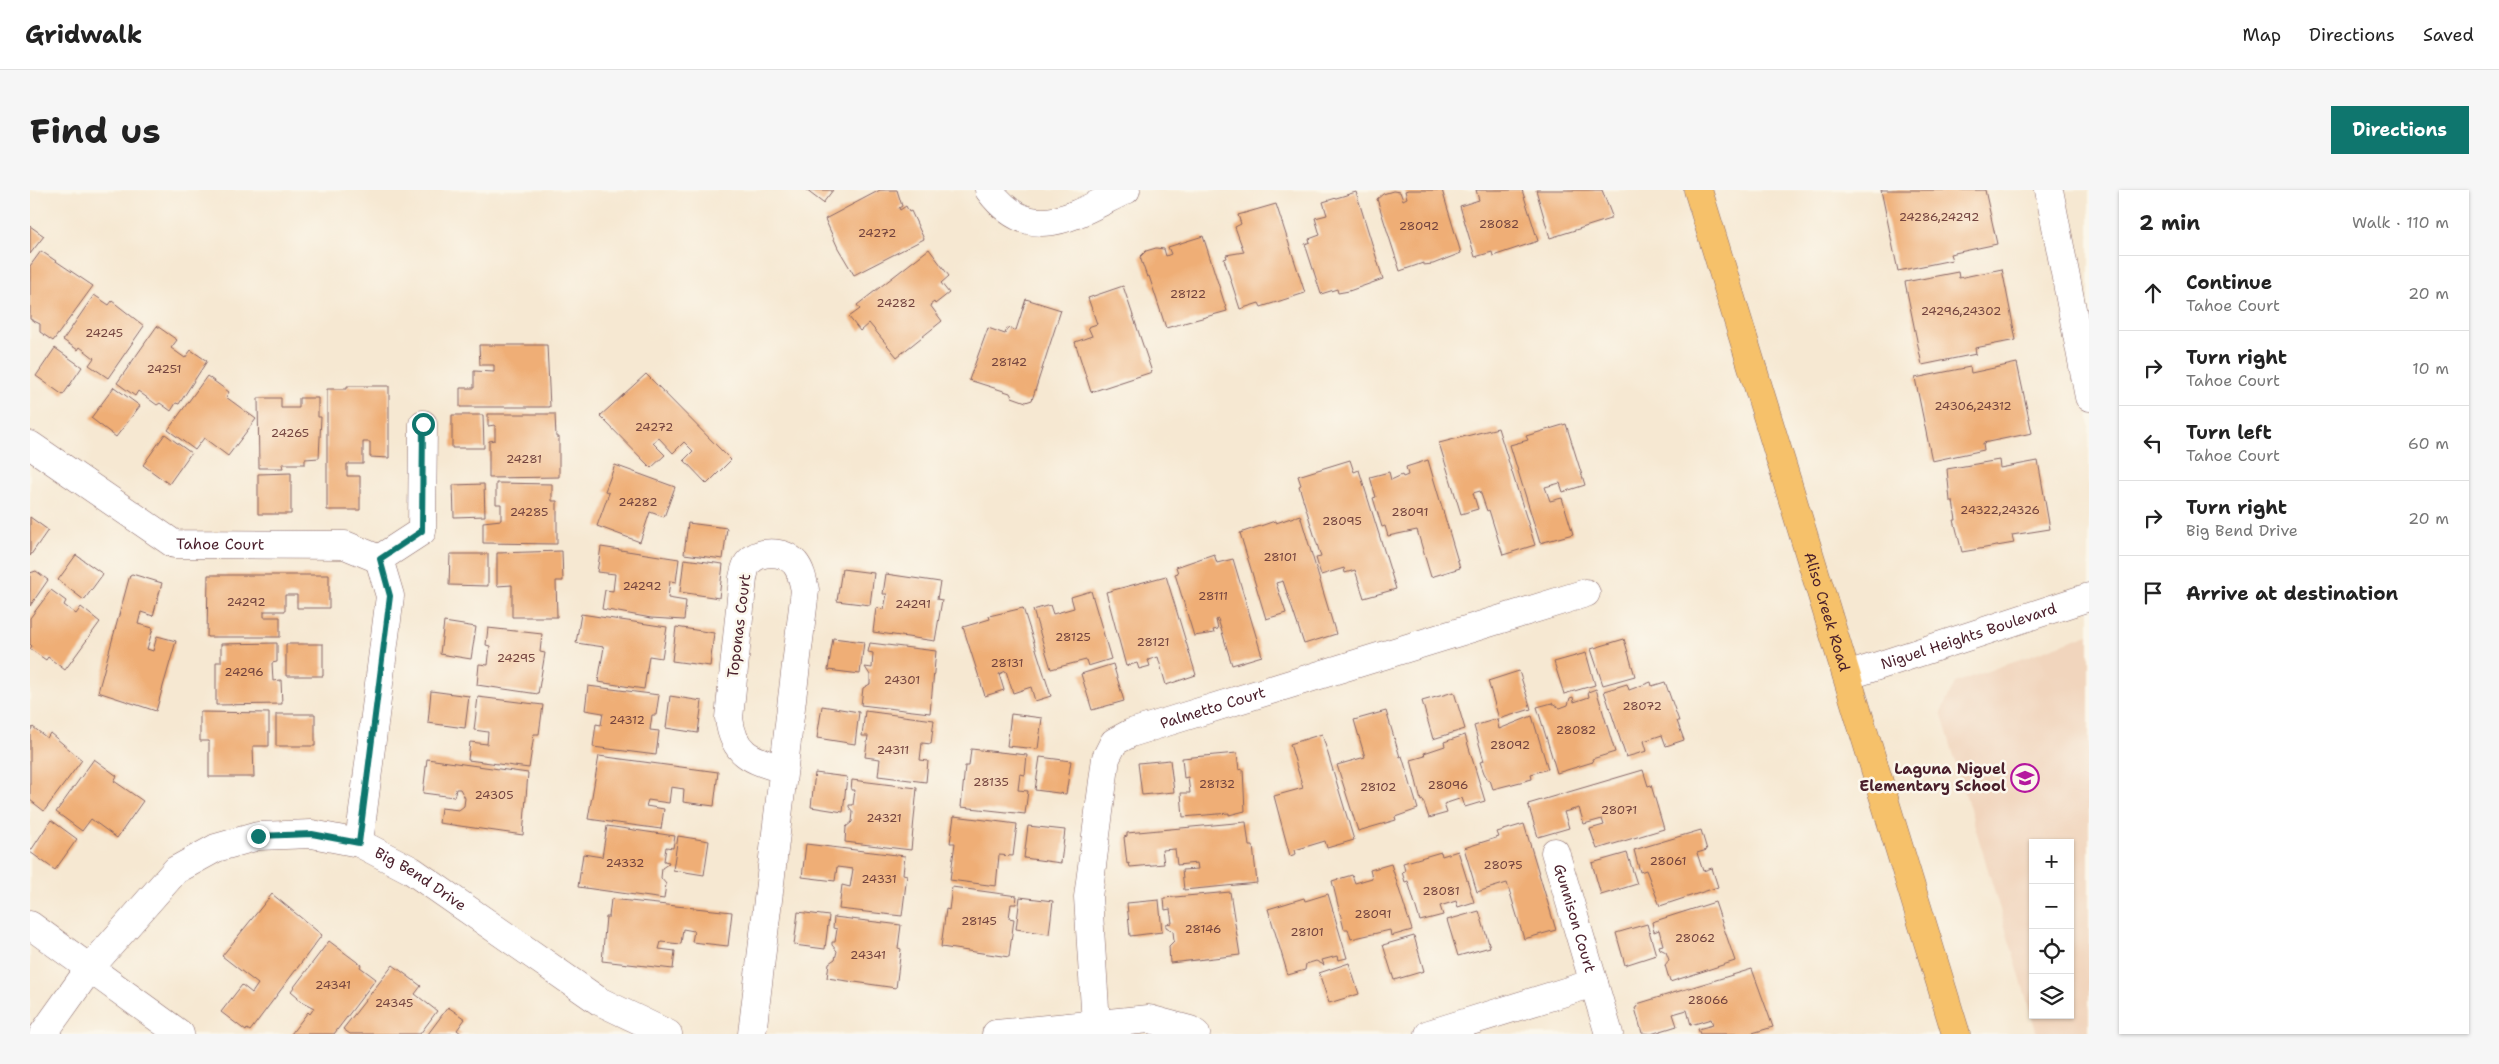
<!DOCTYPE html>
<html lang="en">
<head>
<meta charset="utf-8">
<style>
  body { margin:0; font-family:"Shantell Sans",sans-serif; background:#f6f6f6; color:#222 }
  .controls { position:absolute; right:15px; bottom:15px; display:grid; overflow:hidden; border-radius:0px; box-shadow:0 1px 4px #0004 }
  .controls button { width:45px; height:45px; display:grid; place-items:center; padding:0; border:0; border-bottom:1px solid #e0e0e0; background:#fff; color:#222; font:25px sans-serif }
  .stop { position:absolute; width:15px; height:15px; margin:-11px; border:4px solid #0f766e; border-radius:50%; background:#fff }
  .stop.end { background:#0f766e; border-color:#fff; box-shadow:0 1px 5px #0008 }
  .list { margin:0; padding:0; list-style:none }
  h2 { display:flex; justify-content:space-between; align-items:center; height:65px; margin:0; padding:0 20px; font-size:21px }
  h2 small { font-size:16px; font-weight:400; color:#767676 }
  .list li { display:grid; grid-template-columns:32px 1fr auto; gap:15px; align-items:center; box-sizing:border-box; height:75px; padding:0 20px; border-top:1px solid #e0e0e0 }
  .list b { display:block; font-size:19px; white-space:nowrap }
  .list p { margin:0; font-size:16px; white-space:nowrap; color:#767676 }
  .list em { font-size:16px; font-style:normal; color:#767676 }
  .icon { flex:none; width:28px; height:28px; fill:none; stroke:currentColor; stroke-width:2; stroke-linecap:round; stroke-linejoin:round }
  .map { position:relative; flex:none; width:2059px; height:844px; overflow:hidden; border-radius:0px }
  header { display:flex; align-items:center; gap:30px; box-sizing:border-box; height:70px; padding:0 25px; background:#fff; border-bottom:1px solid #e0e0e0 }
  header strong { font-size:24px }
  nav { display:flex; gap:28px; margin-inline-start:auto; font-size:18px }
  .intro { display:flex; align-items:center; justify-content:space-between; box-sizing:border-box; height:120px; padding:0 30px }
  h1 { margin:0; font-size:35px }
  .button { padding:12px 22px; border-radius:0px; background:#0f766e; color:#fff; font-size:18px; font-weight:700 }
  main { display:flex; gap:30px; padding:0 30px }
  aside { flex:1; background:#fff; border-radius:0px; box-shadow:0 1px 4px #0004 }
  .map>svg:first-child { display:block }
  .built { fill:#f1d5bd; fill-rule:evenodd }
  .building { fill:#efae76 }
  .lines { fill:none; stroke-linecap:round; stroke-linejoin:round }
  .minor-casing { stroke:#866565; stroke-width:29 }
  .major-casing { stroke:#866565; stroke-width:29 }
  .minor { stroke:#fff; stroke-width:28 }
  .major { stroke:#f6c16b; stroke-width:28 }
  .route { stroke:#0f766e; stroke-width:6 }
  .labels { text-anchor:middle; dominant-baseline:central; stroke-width:5; stroke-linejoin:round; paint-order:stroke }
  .number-label { font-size:12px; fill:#73433e }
  .street-label { font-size:15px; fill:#4a1f2b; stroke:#fbf7ec }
  .poi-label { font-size:15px; font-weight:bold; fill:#4a1f2b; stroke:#fbf7ec; text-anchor:end }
</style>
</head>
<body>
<header>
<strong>Gridwalk</strong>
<nav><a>Map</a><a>Directions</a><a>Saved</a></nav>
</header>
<div class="intro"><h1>Find us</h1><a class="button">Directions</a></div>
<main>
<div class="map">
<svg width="2059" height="844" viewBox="0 0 2059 844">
  <rect width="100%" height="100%" fill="#fbf7ec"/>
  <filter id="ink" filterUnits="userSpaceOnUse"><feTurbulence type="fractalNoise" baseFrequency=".02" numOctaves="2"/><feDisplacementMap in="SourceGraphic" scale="10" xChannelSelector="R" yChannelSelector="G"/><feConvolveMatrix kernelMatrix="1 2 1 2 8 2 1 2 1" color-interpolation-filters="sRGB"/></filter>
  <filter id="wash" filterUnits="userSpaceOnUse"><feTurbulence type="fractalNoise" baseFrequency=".0096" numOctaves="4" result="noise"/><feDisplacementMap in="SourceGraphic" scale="20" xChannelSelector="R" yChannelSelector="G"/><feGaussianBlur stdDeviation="1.12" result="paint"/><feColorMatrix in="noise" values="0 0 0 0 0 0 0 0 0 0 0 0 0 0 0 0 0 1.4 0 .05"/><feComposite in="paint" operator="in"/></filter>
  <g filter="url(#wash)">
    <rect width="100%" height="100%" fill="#f6e8d2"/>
    <!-- built -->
    <path class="built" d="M2059,444V844H2007L1911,522L1925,493ZM2003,653H2040V825H2003Z"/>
    <g id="blocks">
      <!-- building -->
      <path class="building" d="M776,0H803L793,13Z
        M850,0H867L872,16L869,18L870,20L876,16L879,22L881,21L894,49L824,85L808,58L795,29Z
        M1378,0H1412L1431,63L1403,74L1393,75V73L1370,81L1347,9L1353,4L1363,1L1370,2L1373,10L1377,8L1375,1Z
        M1446,0H1492L1508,51L1463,66L1462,62L1445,67L1430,16L1449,10Z
        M1506,0H1572L1582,26L1580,27V29L1520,48Z
        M1851,0H1955L1967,54L1920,64L1922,70L1868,81Z
        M1326,2L1353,89L1319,101L1308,103L1307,99L1291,104L1275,54L1280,52L1279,49L1290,45L1285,28L1297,25L1293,12Z
        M1246,14L1275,103L1231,117L1229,113L1210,119L1194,69L1197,68L1196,65L1214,62L1205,37L1211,34L1208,25Z
        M0,36L14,46L0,64Z
        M1173,46L1197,121L1136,138L1119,86L1117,87L1110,67L1116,61L1126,58L1134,59L1136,66L1141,64L1138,57Z
        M899,59L919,86L911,93L919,103L905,114L904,112L900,115L912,131L867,167L839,133L830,141L819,127L830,119L827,115Z
        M11,61L63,96L23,151L10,142V134L0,129V76Z
        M1972,79L1986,150L1945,158L1946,164L1892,175L1875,92L1928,82L1929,88Z
        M1093,96L1122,182L1061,202L1045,152L1062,146L1058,137L1067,134L1058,108Z
        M64,105L79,115L82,111L114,136L78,188L59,175L64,168L50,157L48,160L33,150Z
        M996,109L1031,120L1002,210L996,212L982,207L980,203L939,190L958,138L975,144L977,138L986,140Z
        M127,136L147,150L141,158L155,168L161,160L177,171L149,214L146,213L141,221L130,213L127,215L108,201L105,206L87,193Z
        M449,155H517L520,217H430V198H444V181L464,182V175H450Z
        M25,158L52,177L33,205L6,186Z
        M1987,173L2002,243L1953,253L1954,260L1902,271L1885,188L1940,177L1941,183Z
        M616,184L701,270L677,294L654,270L663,261L654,252L643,263L628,247L623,253L635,265L621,278L570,226Z
        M177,186L199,202L196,207L226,229L198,266L174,248L165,260L138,240Z
        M317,196H359V268L340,267V252H333V274H317V286H330V320H297V199H317Z
        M84,197L110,216L86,247L61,228Z
        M228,208H251V218H269V208H288V227H291L289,268L275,269V274H252L253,278H229Z
        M458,224H525L526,247H529V287L459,288V251L465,250V235L458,236Z
        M422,225H453L454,258H422Z
        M1536,234L1555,295L1533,302L1530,293L1515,297L1520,311L1532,308L1543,344L1510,353L1480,255L1498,250L1496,246Z
        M1468,238L1505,355L1473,365L1459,320L1457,321L1450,301L1443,303L1448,319L1431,324L1409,253Z
        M135,244L161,263L139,294L113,275Z
        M1320,270L1324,282L1329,280L1366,399L1334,408L1325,380L1315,383L1314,378L1291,385L1286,368L1291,367L1269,296L1271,295L1268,286Z
        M1398,270L1430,378L1401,387L1387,340L1358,346L1355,336L1352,337L1343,308L1346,307L1340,287L1359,282L1361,290L1372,285L1373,287L1378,285L1376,277Z
        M1969,270L1970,278L2008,271L2020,339L1982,345L1984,353L1932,362L1924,330H1926L1923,311H1920L1917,279Z
        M585,275L645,297L634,327L620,322L610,352L567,336L579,303L575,301Z
        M261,283V324H228V284Z
        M466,293L522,294V311H527V354L453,353V332L471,330V314H466Z
        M454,294L455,326L424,327L423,295Z
        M1270,325L1306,444L1274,454L1253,391L1246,393L1256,423L1236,429L1210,343L1245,331L1246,333Z
        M0,327L18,340L0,366Z
        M658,333L697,338L693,369L654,364Z
        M571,357L649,369L646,392L640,391L638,408L656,411L654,430L621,428L572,419L575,400L583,401L585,384L567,382Z
        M532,361L533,391H526L527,427H482V395L467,396V363Z
        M420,364H458V396L419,395Z
        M1184,364L1187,373L1203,369L1232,466L1202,475L1188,429L1186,430L1188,439L1183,440L1184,443L1164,446L1145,384L1148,383L1146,377Z
        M46,365L73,384L54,410L28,390Z
        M654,369L693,374L689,408L650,402Z
        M812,379L844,383L840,415L807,411Z
        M6,381L18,390L0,416V383Z
        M102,384L132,393L123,426L111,422L108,434L123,438L117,459L123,461L127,446L146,451L126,521L68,502L100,385Z
        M856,384L910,392L907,409L912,410L905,451L843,442L846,418L854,419L857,404H853Z
        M178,385H299V418H267V405H255V421H234V427H250V447H177Z
        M1136,386L1166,485L1136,495L1128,467L1118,470L1120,476L1109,479L1107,473L1096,476L1076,402Z
        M21,400L36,411L34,415L46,424L51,417L70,432L35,480L18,467L16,470L0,459L2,456L0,454V428Z
        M1061,401L1081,469L1058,476L1056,470L1021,479L1003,420L1020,415L1023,424L1044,418L1041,407Z
        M993,418L1021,506L1005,511L1001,497L983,503L976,481L969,484L974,500L955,506L933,437L960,429L959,426Z
        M551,424L637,437L632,468L619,466L614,499L568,492L574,457L546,453Z
        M414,432L446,437L441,469L410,464Z
        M646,437L684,443L680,476L642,471Z
        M458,438L512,444L510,462L515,463L508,504L447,495L449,474L458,475L460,456L456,455Z
        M803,448L834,452L830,484L798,480Z
        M1594,449L1605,486L1573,495L1561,459Z
        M247,453V472L242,473L243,491L251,490L252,514L186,515V472H191V454Z
        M840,453L906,461L900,523L831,515L833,498L840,494V485L835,477L842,478L843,463L838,462Z
        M256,454H293V486H256Z
        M1556,463L1565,495L1534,504L1524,472Z
        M1083,474L1094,511L1062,520L1051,484Z
        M1489,481L1501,519L1469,529L1458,491Z
        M1621,492L1622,496L1635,492L1649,531H1647L1654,550L1636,556L1632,545L1614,551L1617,561L1596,567L1574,501L1597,494L1599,500Z
        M558,496L629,505L626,525H622L620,540L629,541L626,565L563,557L566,534L571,535L573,523L555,520Z
        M1566,499L1585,562L1562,569L1563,572L1527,583L1507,517L1522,513L1530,518L1538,515L1540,508L1543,507L1544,512L1559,507L1558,502Z
        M401,501L439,506L435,538L398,533Z
        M1424,502L1435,539L1403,549L1392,511Z
        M640,506L672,511L668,543L636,538Z
        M448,507L513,515L509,544H504L499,578L438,570L440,552L457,554L458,542L444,540Z
        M792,516L829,522L825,554L787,548Z
        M835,521L904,530L901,554L892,553L890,570L898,571L896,592L848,586L850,569L835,567L838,546H832Z
        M1356,521L1370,567L1372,566L1388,619L1365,627L1366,630L1328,641L1307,575L1335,567L1324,530Z
        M170,522L239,523V556H223L224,587H179V551H170Z
        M246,524H285V556H246Z
        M981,524L1012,528L1008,559L977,556Z
        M1502,526L1518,579L1501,584L1502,589L1463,599L1460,590H1458L1454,583L1450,572L1454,571L1444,536L1467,529L1469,539Z
        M3,537L17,548L20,543L52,570L14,621L0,610V541Z
        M1292,544L1324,650L1297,658L1295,651L1265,660L1266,664L1260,666L1244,606L1273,598L1260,554Z
        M1435,545L1455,611L1435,617L1432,608L1414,614L1417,623L1399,628L1393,610L1391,611L1381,570L1395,566L1394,563L1415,556L1414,552Z
        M941,559L997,565L995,585L990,584L988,600L998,601L995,624L931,617L935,576H939Z
        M1207,563L1209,580L1213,579L1215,621L1199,625V623L1153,627L1151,603H1160L1158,587L1154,588L1152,568Z
        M569,566L688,582L684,616L653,612L654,599L641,597L639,613L618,610L616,616L634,619L631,639L558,629Z
        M1010,567L1041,571L1036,604L1005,600Z
        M64,569L87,586L84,591L113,611L87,648L61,629L52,641L26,622Z
        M397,569L498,583L493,645L409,633L411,618L429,620L434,616L435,608L430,599H426L424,607L393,603Z
        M1140,570L1144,602L1112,605L1108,573Z
        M1613,580L1618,596L1621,595L1634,639L1567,659L1560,639L1574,635L1572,629L1554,634L1549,618L1534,622L1539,638L1508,647L1498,614Z
        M785,583L817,587L813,622L781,617Z
        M822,590L887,598L881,660L815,652L816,637L822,632L823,622L819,617V615H823L825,600H821Z
        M924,626L987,634L983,666L969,665L966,696L920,690L925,653H920Z
        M21,630L47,649L25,680L0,662Z
        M1216,632L1219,656H1223L1227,693L1154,700L1152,680L1168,679L1167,673L1147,675L1145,659L1132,660L1134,674L1100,677L1099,673L1097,674L1094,647L1097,646V643Z
        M1494,634L1526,740L1494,749L1477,693L1447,702L1434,658L1469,647L1467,642Z
        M577,636L645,646L643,658L636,657L634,671L639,672L638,674L632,678L631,688L636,694L634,709L548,697L553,664L572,667Z
        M998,636L1035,640L1031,673L994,668Z
        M1671,640L1677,660L1667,663L1673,681L1682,678L1688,697L1630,716L1616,680L1610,682L1604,660Z
        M648,646L679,651L674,685L643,680Z
        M776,654L875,666L873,684L877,685L872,726L809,719L812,695L820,697L823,679L807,677L805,691L772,687Z
        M1428,661L1444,712L1428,717L1426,711L1410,716L1413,725L1390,731L1378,691L1375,692L1372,682L1375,681L1373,673L1411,662L1412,666Z
        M1597,663L1607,694L1571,705L1562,673Z
        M1361,674L1382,740L1361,746L1360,740L1321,749L1318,739H1314L1302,691L1322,685L1325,693L1342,688L1340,680Z
        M922,697L987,706L986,714H981L979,728L984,729L979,767L911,757L916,719L919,720Z
        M1200,702L1210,765L1140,773L1139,756L1144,751L1143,741L1136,737V734L1142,733L1140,719L1135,720L1134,708Z
        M242,704L292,745L220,841L217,839L216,841L191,822L212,795L222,803L228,794L192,766Z
        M1298,704L1317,768L1308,770L1307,766L1292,770L1294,775L1286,771L1276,774L1275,780L1258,785L1238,719L1274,708L1275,711Z
        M990,707L1023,711L1019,744L986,739Z
        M581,709L702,722L698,756L662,752L664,741L653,739L651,754L631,752L629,759L645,761L643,779L572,771L576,727H579Z
        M1129,710L1132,742L1100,746L1097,713Z
        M1685,712L1705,771L1640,792L1635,775L1639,770L1636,762L1630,759L1629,756L1633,755L1629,740L1624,742L1622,732Z
        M1449,721L1460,757L1428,766L1417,730Z
        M768,722L799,726L795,759L764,755Z
        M804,727L871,735L868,758L871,759L866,798L797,788L799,773L805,769L807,761L802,755V752H805L807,739L803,738Z
        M1617,734L1626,765L1595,775L1586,743Z
        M1384,746L1394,781L1364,790L1353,755Z
        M299,751L331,775L330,777L346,789L304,844H261L278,822L280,824L284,818L267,809L268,807L261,801Z
        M1319,773L1329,804L1299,813L1289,783Z
        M363,775L391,796L385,804L407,821L390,844H320L313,839Z
        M1722,779L1743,837L1719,844H1670L1668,839L1683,835L1681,829L1661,835L1657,820L1643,824L1647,836L1621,844L1612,843L1605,818L1608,817L1607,814Z
        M418,817L435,829L427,840L432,844H398Z"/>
    </g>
  </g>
  <g filter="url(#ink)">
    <use href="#blocks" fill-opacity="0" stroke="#866565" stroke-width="1"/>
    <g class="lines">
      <defs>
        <g id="minor">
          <path d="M959,0C1002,58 1045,24 1096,0"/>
          <path d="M2019,0L2059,207"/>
          <path id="s1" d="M0,255L144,354L315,355L349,369"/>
          <path id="s2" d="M1817,486L2059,407"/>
          <path d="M329,653L360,406L349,369L392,341L393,234"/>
          <path id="s3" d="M1525,662L1579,844"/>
          <path d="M0,735L150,844"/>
          <path id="s4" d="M1066,834L1058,707L1076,568L1084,552L1101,543L1556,403"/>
          <path id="s5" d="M13,844L60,778L146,680L186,658L228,646L282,644L329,653L381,680L569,811L638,844"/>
          <path d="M722,844L775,400C773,391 771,380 765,373C753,360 729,360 718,373C715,377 714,384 713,388L699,528C703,564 721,570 753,579"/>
          <path d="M966,844L1119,829L1160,840L1166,844"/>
          <path d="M1399,844L1564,793"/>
        </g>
        <g id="major">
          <path id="s6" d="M1668,0L1926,844"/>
        </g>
      </defs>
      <!-- minor casing -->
      <use href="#minor" class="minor-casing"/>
      <!-- major casing -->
      <use href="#major" class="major-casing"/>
      <!-- minor -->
      <use href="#minor" class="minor"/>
      <!-- major -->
      <use href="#major" class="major"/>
    </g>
  </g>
  <g class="lines" filter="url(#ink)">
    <!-- route -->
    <path class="route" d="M228,646L282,644L329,653L360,406L350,369L392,341L393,234"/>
  </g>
  <!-- icons -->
  <defs>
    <symbol id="school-ring" viewBox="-11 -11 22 22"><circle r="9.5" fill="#fbf7ec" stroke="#b5179e" stroke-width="1.5"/><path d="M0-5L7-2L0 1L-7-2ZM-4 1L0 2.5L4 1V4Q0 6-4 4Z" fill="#b5179e"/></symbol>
  </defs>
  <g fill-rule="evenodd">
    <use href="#school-ring" x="1979" y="572" width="32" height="32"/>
  </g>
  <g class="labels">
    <!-- number labels -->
    <g class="number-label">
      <text x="1909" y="27">24286,24292</text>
      <text x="1469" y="34">28082</text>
      <text x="1389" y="36">28092</text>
      <text x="847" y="43">24272</text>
      <text x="1158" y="104">28122</text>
      <text x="866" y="113">24282</text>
      <text x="1931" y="121">24296,24302</text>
      <text x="74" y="143">24245</text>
      <text x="979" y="172">28142</text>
      <text x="134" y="179">24251</text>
      <text x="1943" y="216">24306,24312</text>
      <text x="624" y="237">24272</text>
      <text x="260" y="243">24265</text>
      <text x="494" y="269">24281</text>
      <text x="608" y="312">24282</text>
      <text x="1970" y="320">24322,24326</text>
      <text x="499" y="322">24285</text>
      <text x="1380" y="322">28091</text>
      <text x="1312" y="331">28095</text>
      <text x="1250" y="367">28101</text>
      <text x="612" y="396">24292</text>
      <text x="1183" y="406">28111</text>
      <text x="216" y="412">24292</text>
      <text x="883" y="414">24291</text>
      <text x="1043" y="447">28125</text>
      <text x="1123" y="452">28121</text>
      <text x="486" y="468">24295</text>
      <text x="977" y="473">28131</text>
      <text x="214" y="482">24296</text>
      <text x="872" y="490">24301</text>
      <text x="1612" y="516">28072</text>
      <text x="597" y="530">24312</text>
      <text x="1546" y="540">28082</text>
      <text x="1480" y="555">28092</text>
      <text x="863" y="560">24311</text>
      <text x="961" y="592">28135</text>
      <text x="1187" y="594">28132</text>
      <text x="1418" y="595">28096</text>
      <text x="1348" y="597">28102</text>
      <text x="464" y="605">24305</text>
      <text x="1589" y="620">28071</text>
      <text x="854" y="628">24321</text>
      <text x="1638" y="671">28061</text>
      <text x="595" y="673">24332</text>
      <text x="1473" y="675">28075</text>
      <text x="849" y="689">24331</text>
      <text x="1411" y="701">28081</text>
      <text x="1343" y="724">28091</text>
      <text x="949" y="731">28145</text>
      <text x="1173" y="739">28146</text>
      <text x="1277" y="742">28101</text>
      <text x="1665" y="748">28062</text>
      <text x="838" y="765">24341</text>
      <text x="303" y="795">24341</text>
      <text x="1678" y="810">28066</text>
      <text x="364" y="813">24345</text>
    </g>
    <!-- street labels -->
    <g class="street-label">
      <text stroke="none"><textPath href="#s1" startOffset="221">Tahoe Court</textPath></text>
      <text stroke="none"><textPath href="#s6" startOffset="441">Aliso Creek Road</textPath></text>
      <text transform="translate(709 436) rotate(-83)">Toponas Court</text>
      <text stroke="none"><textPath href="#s2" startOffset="128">Niguel Heights Boulevard</textPath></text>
      <text stroke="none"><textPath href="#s4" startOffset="390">Palmetto Court</textPath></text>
      <text stroke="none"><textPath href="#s5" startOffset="474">Big Bend Drive</textPath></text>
      <text stroke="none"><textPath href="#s3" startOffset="69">Gunnison Court</textPath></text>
    </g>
    <!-- poi labels -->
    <g class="poi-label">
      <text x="1976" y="579">Laguna Niguel<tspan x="1976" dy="17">Elementary School</tspan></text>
    </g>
  </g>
</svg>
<div class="controls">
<button>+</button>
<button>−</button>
<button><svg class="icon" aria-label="locate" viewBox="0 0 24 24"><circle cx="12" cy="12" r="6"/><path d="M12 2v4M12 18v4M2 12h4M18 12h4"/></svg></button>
<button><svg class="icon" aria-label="layers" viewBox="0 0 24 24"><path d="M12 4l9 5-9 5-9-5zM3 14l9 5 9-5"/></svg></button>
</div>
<div class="stop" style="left:393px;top:234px"></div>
<div class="stop end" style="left:228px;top:646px"></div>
</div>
<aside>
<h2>2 min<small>Walk · 110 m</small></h2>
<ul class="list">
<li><svg class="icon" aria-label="ahead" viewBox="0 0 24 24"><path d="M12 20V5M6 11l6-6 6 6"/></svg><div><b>Continue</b><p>Tahoe Court</p></div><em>20 m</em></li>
<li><svg class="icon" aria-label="right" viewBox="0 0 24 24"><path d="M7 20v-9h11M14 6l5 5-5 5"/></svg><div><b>Turn right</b><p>Tahoe Court</p></div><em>10 m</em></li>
<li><svg class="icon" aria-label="left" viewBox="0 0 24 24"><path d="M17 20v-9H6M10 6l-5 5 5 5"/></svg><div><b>Turn left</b><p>Tahoe Court</p></div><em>60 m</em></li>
<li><svg class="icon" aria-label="right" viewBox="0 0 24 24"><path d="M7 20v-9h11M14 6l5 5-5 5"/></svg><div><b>Turn right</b><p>Big Bend Drive</p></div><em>20 m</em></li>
<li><svg class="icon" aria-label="arrive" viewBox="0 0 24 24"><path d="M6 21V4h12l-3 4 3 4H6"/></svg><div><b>Arrive at destination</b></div></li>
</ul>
</aside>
</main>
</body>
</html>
